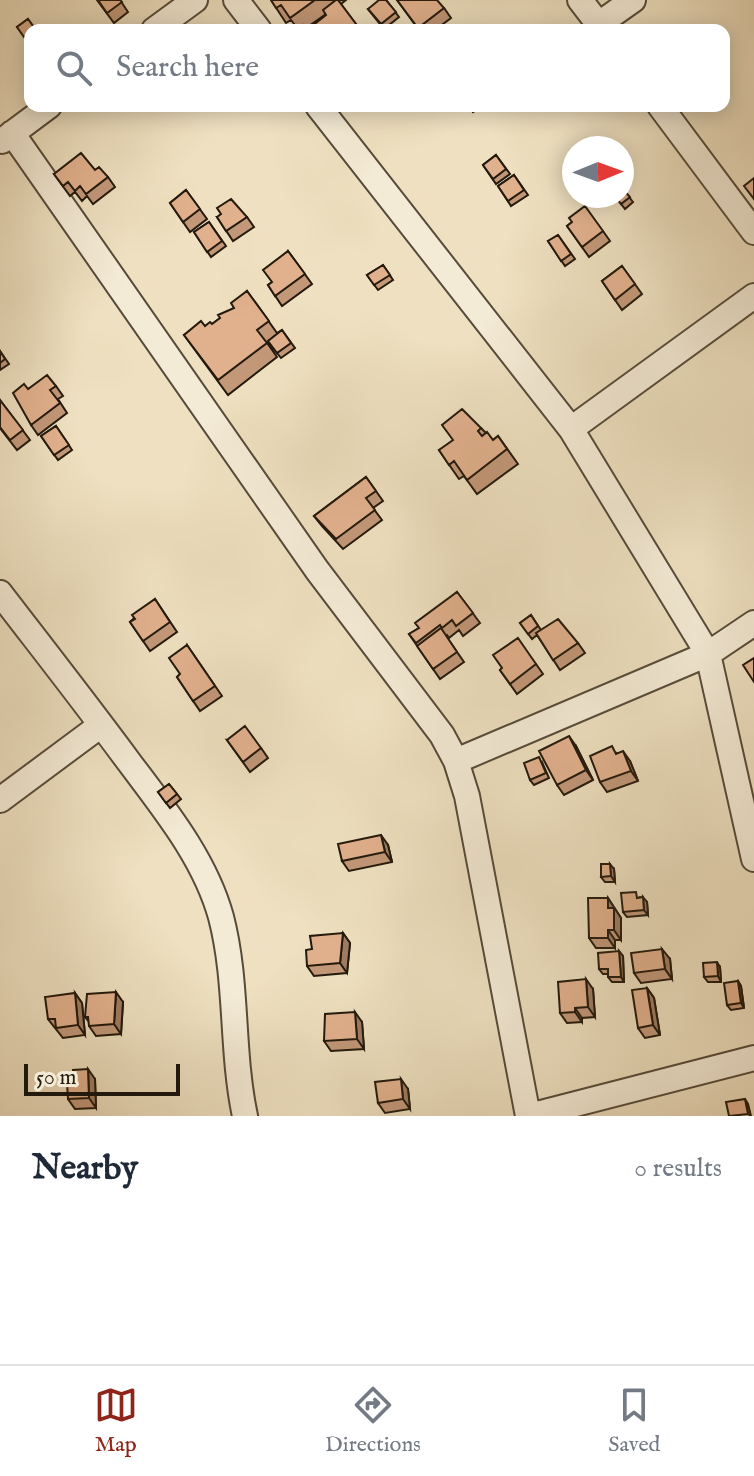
<!DOCTYPE html>
<html lang="en">
<head>
<meta charset="utf-8">
<style>
  body { margin:0; font-family:"IM FELL English",serif; background:#f6f6f7; color:#1f2937 }
  .compass { position:absolute; left:562px; top:136px; width:72px; height:72px; border-radius:50%; background:#fff; box-shadow:0 4px 20px #0003; rotate:89deg }
  .scale { position:absolute; left:24px; bottom:20px; width:156px; box-sizing:border-box; padding-left:8px; border:4px solid #23190d; border-top:0; font-size:22px; line-height:28px; white-space:nowrap; color:#23190d; -webkit-text-stroke:6px #f4ebd6; paint-order:stroke }
  .list { margin:0; padding:0; list-style:none }
  h2 { display:flex; justify-content:space-between; align-items:center; height:104px; margin:0; padding:0 32px; font-size:34px }
  h2 small { font-size:26px; font-weight:400; color:#747a83 }
  .icon { flex:none; width:44px; height:44px; fill:none; stroke:currentColor; stroke-width:2; stroke-linecap:round; stroke-linejoin:round }
  .map { position:relative; flex:none; width:754px; height:1116px; overflow:hidden }
  .search { position:absolute; background:#fff; box-shadow:0 4px 20px #0003; left:24px; right:24px; top:24px; height:88px; display:flex; align-items:center; gap:20px; box-sizing:border-box; padding:0 28px; border-radius:16px; color:#747a83; font-size:30px }
  .sheet { height:248px; background:#fff }
  nav { display:flex; justify-content:space-around; align-items:center; box-sizing:border-box; height:112px; border-top:2px solid #e0e1e3; background:#fff; font-size:22px; color:#747a83 }
  nav a { display:grid; justify-items:center; gap:4px }
  nav .on { color:#8f2418 }
  .map>svg:first-child { display:block }
  .lines { fill:none; stroke-linecap:round; stroke-linejoin:round }
  .minor-casing { stroke:#564b3a; stroke-width:28 }
  .minor { stroke:#f4ebd6; stroke-width:24 }
  .wall { fill:#c29879; stroke:#23190d; stroke-width:2 }
  .shaded-wall { fill:#9e7c63; stroke:#23190d; stroke-width:2 }
  .building { fill:#e1b18d; stroke:#23190d; stroke-width:2 }
</style>
</head>
<body>
<div class="map">
<svg width="754" height="1116" viewBox="0 0 754 1116">
  <rect width="100%" height="100%" fill="#eee0c0"/>
  <filter id="stains"><feTurbulence type="fractalNoise" baseFrequency=".0025" numOctaves="4"/><feColorMatrix values="0 0 0 0 .2 0 0 0 0 .09 0 0 0 0 .02 0 0 0 .5 -.17"/></filter>
  <radialGradient id="worn" r=".72"><stop offset=".6" stop-color="#630" stop-opacity="0"/><stop offset="1" stop-color="#630" stop-opacity=".3"/></radialGradient>
  <g class="lines">
    <defs>
      <path id="minor" d="M236,0L259,30
        M580,0L603,30
        M599,24L633,0
        M154,30L195,0
        M318,106L571,429L708,654L754,859
        M660,106L754,232
        M12,133L317,570L442,735L456,761L467,796L528,1116
        M2,141L49,106
        M571,429L754,296
        M0,593C43,649 87,705 129,762C165,810 205,859 221,917C238,982 231,1051 245,1116
        M456,761L708,654L754,623
        M0,800L101,725
        M529,1116L754,1058"/>
    </defs>
    <!-- minor casing -->
    <use href="#minor" class="minor-casing"/>
    <!-- minor -->
    <use href="#minor" class="minor"/>
  </g>
  <!-- wall -->
  <path class="wall" d="M97,0H120L128,12L114,23Z
    M271,0H346L341,4L360,30H307L326,14L306,28L298,29L291,20L286,23Z
    M386,0L399,17L384,29L368,9Z
    M397,0L444,8L451,18L435,30H419Z
    M28,19L36,30H30V40L28,42L17,27Z
    M469,106H482L473,112Z
    M496,155L510,174L496,184L483,165Z
    M95,170L108,177L115,187L93,204L87,196L82,201L75,192L70,196L54,174Z
    M514,175L528,195L511,206L498,186Z
    M622,188L633,202L625,209L615,196Z
    M186,190L207,219L190,232L170,203Z
    M217,217H247L254,227L233,241Z
    M209,222L226,246L211,257L194,232Z
    M572,222L603,231L610,241L589,257L567,226Z
    M558,235L575,259L565,266L548,241Z
    M288,251L312,284L282,306L268,285L272,282Z
    M383,265L393,280L378,290L367,275Z
    M622,266L642,294L622,310L602,281Z
    M247,291L277,333L282,330L295,348L281,358L269,343L268,344L277,357L228,395L184,335L212,324L234,308Z
    M0,351L9,364L0,370Z
    M56,386L63,396L58,399L67,413L38,435L31,425L28,389Z
    M0,400L30,440L17,450L0,428Z
    M56,426L72,450L58,460L41,436Z
    M481,428L493,440L498,436L518,464L477,494L464,476L459,479L439,450Z
    M366,477L383,501L373,508L382,520L343,549L322,526L314,516Z
    M457,592L480,623L463,636L459,630L449,638L447,635L446,636L464,662L440,679L409,634L419,628Z
    M155,599L177,632L150,651L130,622Z
    M531,615L541,630L578,643L585,653L560,670L537,635L532,639L520,623Z
    M187,645L222,696L200,711L177,677L180,674Z
    M536,664L543,674L517,694L500,670L502,668Z
    M227,740L261,748L268,758L250,772Z
    M576,746L593,780L564,795L557,785Z
    M617,753L630,761L638,781L607,792L600,782Z
    M542,762L549,778L534,785L530,780Z
    M169,784L181,799L170,808L158,792Z
    M388,845L392,862L349,871L342,861Z
    M614,869L615,882H605L601,877Z
    M640,897L647,902L648,915L627,917L623,912Z
    M608,898L621,918V940H615V948H596L589,938Z
    M343,933L350,943L347,973L314,976L307,966L312,949Z
    M619,951L623,956L624,982H612L608,977V974H603L599,969Z
    M670,959L672,979L641,983L634,973Z
    M720,967L721,982H708L704,977Z
    M738,981L741,986L744,1008L731,1010L727,1005Z
    M647,988L654,998L660,1035L645,1038L638,1028Z
    M593,989L595,1017L582,1018V1022L567,1023L560,1013Z
    M75,993L82,1003L85,1035L63,1038L48,1019Z
    M123,1002L121,1034L96,1036L89,1026V1022L85,1017Z
    M362,1022L364,1049L331,1051L324,1041Z
    M95,1079L96,1108L75,1109L68,1099L74,1083Z
    M408,1089L410,1109L385,1113L378,1103Z"/>
  <!-- shaded-wall -->
  <path class="shaded-wall" d="M569,736L576,746L593,780L586,770Z
    M623,751L630,761L638,781L631,771Z
    M381,835L388,845L392,862L385,852Z
    M610,864L614,869L615,882L611,876Z
    M643,897L647,902L648,915L644,910Z
    M608,898L621,918V940L614,930L608,908Z
    M608,930L615,940V948L608,938Z
    M343,933L350,943L347,973L340,963Z
    M662,949L670,959L672,979L665,969Z
    M619,951L623,956L624,982L621,977Z
    M717,962L720,967L721,982L718,976Z
    M586,979L593,989L595,1017L588,1007Z
    M738,981L741,986L744,1008L741,1003Z
    M647,988L654,998L660,1035L653,1025Z
    M116,992L123,1002L121,1034L114,1024Z
    M75,993L82,1003L85,1035L78,1025Z
    M575,1008L582,1018V1022L575,1012Z
    M355,1012L362,1022L364,1049L357,1039Z
    M88,1069L95,1079L96,1108L89,1098Z
    M401,1079L408,1089L410,1109L403,1099Z
    M745,1099L748,1104L751,1116L748,1114Z"/>
  <!-- building -->
  <path class="building" d="M98,0H120L122,2L107,13Z
    M271,0H315L290,18L281,5L276,8Z
    M336,0H338L356,24L350,30H307L326,15L323,10Z
    M379,0H386L396,12L381,24L368,9Z
    M397,0H437L444,8L418,28Z
    M28,19L35,29L30,30V33L24,37L17,27Z
    M303,25L307,30H297Z
    M81,153L95,170L99,167L108,177L86,194L80,186L75,191L68,182L63,186L54,174Z
    M496,155L506,169L493,179L483,165Z
    M514,175L524,190L508,201L498,186Z
    M754,178V199L744,186Z
    M622,188L630,197L621,204L615,196H622Z
    M186,190L200,209L183,222L170,203Z
    M231,199L247,217L226,231L217,217L221,214L217,208Z
    M585,206L603,231L582,247L567,226L572,222L569,218Z
    M209,222L222,241L207,252L194,232Z
    M558,235L571,254L561,261L548,241Z
    M288,251L305,274L275,296L268,285L272,282L263,270Z
    M383,265L390,275L374,285L367,275Z
    M622,266L635,284L615,300L602,281Z
    M247,291L269,321L257,330L267,343L218,380L184,335L201,321L205,326L210,322L212,324L220,318L218,315L234,308L231,303Z
    M282,330L291,343L277,353L268,341Z
    M0,351L5,359L0,363Z
    M47,375L56,386L50,390L60,403L31,425L13,393L24,384L28,389Z
    M0,400L23,430L10,440L0,427Z
    M462,409L481,428L478,431L482,436L487,432L493,440L498,436L507,449L467,480L454,461L449,465L439,450L453,440L442,425Z
    M56,426L69,445L54,455L41,436Z
    M366,477L376,491L366,498L375,510L336,539L314,516Z
    M457,592L473,613L456,626L452,620L442,628L440,625L416,643L409,634L419,628L415,623Z
    M155,599L170,622L143,641L130,622L135,619L132,615Z
    M531,615L538,626L528,634L520,623Z
    M558,619L578,643L553,660L536,633Z
    M441,628L457,652L433,669L417,646Z
    M518,638L536,664L510,684L500,670L502,668L493,655Z
    M187,645L215,686L193,701L177,677L180,674L169,658Z
    M754,658V682L743,665Z
    M245,726L261,748L243,762L227,740Z
    M569,736L586,770L557,785L539,751Z
    M612,746L616,754L623,751L631,771L600,782L590,756Z
    M539,757L546,773L530,780L524,763Z
    M169,784L177,794L166,803L158,792Z
    M381,835L385,852L342,861L338,844Z
    M601,864H610L611,876L601,877Z
    M636,892L637,898L643,897L644,910L623,912L621,893Z
    M588,898H608V908H614V930H608V938H589Z
    M343,933L340,963L307,966L306,950L312,949L310,936Z
    M662,949L665,969L634,973L631,953Z
    M619,951L621,977H608V969H599L598,953Z
    M717,962L718,976L704,977L703,963Z
    M586,979L588,1007L575,1008V1012L560,1013L558,982Z
    M738,981L741,1003L727,1005L724,983Z
    M647,988L653,1025L638,1028L632,990Z
    M116,992L114,1024L89,1026L88,1017H85L87,994Z
    M75,993L78,1025L56,1028L55,1019H48L45,997Z
    M355,1012L357,1039L324,1041L325,1014Z
    M88,1069L89,1098L68,1099L67,1083H74L73,1070Z
    M401,1079L403,1099L378,1103L375,1082Z
    M745,1099L748,1114L729,1116L726,1102Z"/>
  <rect width="100%" height="100%" filter="url(#stains)"/>
  <rect width="100%" height="100%" fill="url(#worn)"/>
</svg>
<svg class="compass" viewBox="-18 -18 36 36"><path d="M0-13l5 13h-10z" fill="#e53935"/><path d="M0 13l5-13h-10z" fill="#747a83"/></svg>
<div class="scale">50 m</div>
<div class="search"><svg class="icon" aria-label="search" viewBox="0 0 24 24"><circle cx="10" cy="10" r="6"/><path d="M15 15l6 6"/></svg>Search here</div>
</div>
<section class="sheet">
<h2>Nearby<small>0 results</small></h2>
<ul class="list">
</ul>
</section>
<nav>
<a class="on"><svg class="icon" aria-label="map" viewBox="0 0 24 24"><path d="M3 6l6-2 6 2 6-2v14l-6 2-6-2-6 2zM9 4v14M15 6v14"/></svg>Map</a>
<a><svg class="icon" aria-label="directions" viewBox="0 0 24 24"><path d="M12 3l9 9-9 9-9-9zM9 14v-3h6M13 9l2 2-2 2"/></svg>Directions</a>
<a><svg class="icon" aria-label="saved" viewBox="0 0 24 24"><path d="M7 4h10v16l-5-4-5 4z"/></svg>Saved</a>
</nav>
</body>
</html>
